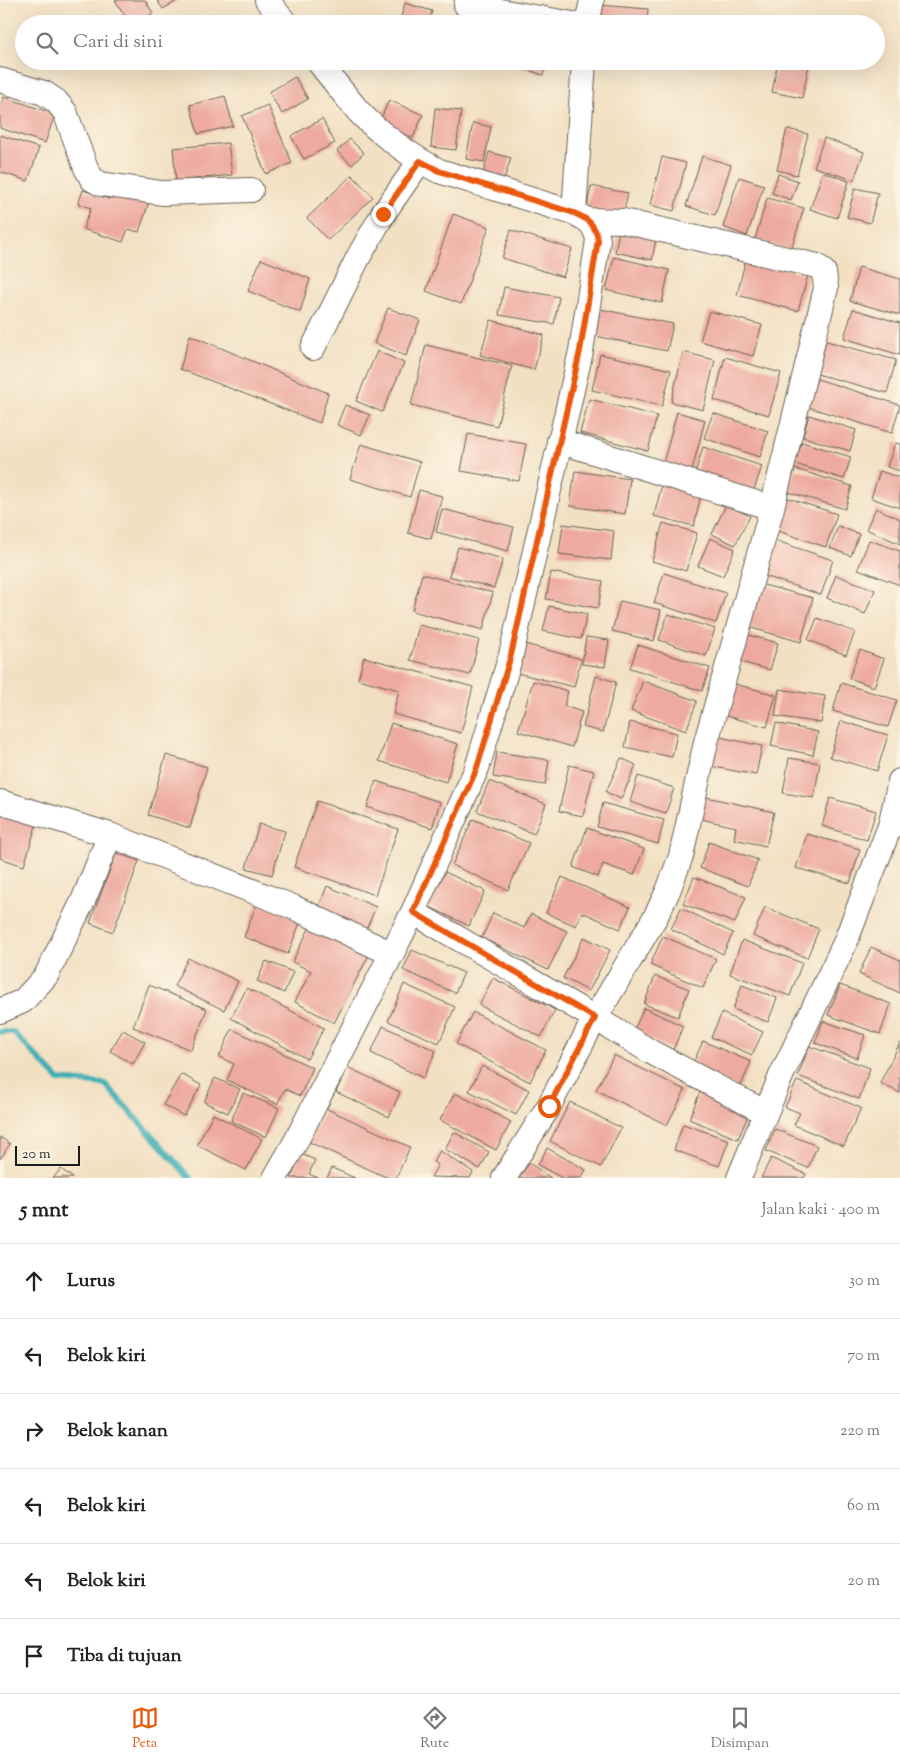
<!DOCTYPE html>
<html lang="id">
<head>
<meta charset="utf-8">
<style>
  body { margin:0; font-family:"Sorts Mill Goudy",serif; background:#f2f2f2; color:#222 }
  .scale { position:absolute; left:15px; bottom:12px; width:65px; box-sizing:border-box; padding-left:5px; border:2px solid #1c1c1c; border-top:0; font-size:14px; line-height:18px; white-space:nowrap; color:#1c1c1c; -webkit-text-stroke:4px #fcf5e5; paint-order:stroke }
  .stop { position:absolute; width:15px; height:15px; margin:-11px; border:4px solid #ea580c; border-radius:50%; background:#fff }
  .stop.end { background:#ea580c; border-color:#fff; box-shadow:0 1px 5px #0008 }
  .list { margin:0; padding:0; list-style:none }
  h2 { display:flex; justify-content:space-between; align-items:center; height:65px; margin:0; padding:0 20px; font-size:21px }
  h2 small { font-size:16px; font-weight:400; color:#767676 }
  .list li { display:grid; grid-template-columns:32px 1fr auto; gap:15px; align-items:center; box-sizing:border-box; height:75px; padding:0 20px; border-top:1px solid #e0e0e0 }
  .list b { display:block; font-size:19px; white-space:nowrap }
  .list em { font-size:16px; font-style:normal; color:#767676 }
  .icon { flex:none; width:28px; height:28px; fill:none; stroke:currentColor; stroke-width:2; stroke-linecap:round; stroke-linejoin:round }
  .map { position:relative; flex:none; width:900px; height:1178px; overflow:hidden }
  .search { position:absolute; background:#fff; box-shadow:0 5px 20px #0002; left:15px; right:15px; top:15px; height:55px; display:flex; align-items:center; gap:12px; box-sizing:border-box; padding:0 18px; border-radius:28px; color:#767676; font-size:19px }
  .sheet { height:515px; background:#fff }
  nav { display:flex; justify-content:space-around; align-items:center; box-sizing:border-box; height:70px; border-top:1px solid #e0e0e0; background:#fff; font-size:14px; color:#767676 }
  nav a { display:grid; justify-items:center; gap:2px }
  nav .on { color:#ea580c }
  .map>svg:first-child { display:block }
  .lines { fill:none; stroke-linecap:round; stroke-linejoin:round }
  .stream { stroke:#3dafb5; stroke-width:6 }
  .building { fill:#eeaaa0 }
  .minor-casing { stroke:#676156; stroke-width:26 }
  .minor { stroke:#fff; stroke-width:24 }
  .route { stroke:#ea580c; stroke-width:6 }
</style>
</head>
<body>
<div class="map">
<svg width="900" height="1178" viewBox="0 0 900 1178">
  <rect width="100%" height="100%" fill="#fcf5e5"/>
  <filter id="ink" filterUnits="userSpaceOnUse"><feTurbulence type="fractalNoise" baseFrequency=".02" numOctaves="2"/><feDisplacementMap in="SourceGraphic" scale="10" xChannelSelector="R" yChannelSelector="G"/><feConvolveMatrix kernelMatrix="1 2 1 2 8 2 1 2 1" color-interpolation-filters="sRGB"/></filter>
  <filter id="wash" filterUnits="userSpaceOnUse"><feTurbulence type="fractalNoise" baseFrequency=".0096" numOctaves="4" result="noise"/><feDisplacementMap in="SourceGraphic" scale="20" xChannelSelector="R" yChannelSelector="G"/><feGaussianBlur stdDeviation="1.12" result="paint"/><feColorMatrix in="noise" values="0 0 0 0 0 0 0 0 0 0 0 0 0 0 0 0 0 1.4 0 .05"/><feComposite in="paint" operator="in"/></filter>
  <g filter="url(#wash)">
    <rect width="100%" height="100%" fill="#f2e0c2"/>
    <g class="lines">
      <!-- stream -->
      <path class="stream" d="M0,1032H13L59,1080L105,1084L190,1178"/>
    </g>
    <g id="blocks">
      <!-- building -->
      <path class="building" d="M115,0H145L153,13L136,24H130Z
        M157,0H179L163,9Z
        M405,3L432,11L428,24H399Z
        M599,5L648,9L647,24H597Z
        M242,14L245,24H213V23Z
        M501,61H548L543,75Z
        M778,61H810L802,98L772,92Z
        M295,77L308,99L282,114L269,92Z
        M225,96L233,126L198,134L190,105Z
        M4,97L55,114L45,143L0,128V108Z
        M389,100L423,115L413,138L379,123Z
        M268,105L292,163L266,174L242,116Z
        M435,108L461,111L456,150L431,147Z
        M322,119L335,143L304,159L291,136Z
        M473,123L491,127L484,162L466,159Z
        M787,129L808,134L797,175L777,170Z
        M0,135L39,148L28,181L0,172Z
        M824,138L864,152L854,180L814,167Z
        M350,139L364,153L352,165L337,151Z
        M228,143L232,175L176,181L173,148Z
        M489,152L511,158L504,179L483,173Z
        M702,156L731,165L715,215L686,206Z
        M662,157L686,163L674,211L650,205Z
        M823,172L849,181L837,218L810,209Z
        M778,174L798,181L791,200L772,193Z
        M352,175L373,197L328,240L307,218Z
        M739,177L764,185L747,236L723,227Z
        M591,186L628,193L623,215L587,208Z
        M113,187L150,199L139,232L128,229L123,242L83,229L91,208L78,204L83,190L109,199Z
        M855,188L878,193L870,223L847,217Z
        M767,198L804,208L791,250L755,239Z
        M453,214L489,227L461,304L426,291Z
        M620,226L657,234L652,260L615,252Z
        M511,230L572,249L563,277L502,258Z
        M614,257L669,270L662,303L606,290Z
        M746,258L808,275L798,311L737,295Z
        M261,259L310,279L300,312L248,291Z
        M859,267L900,279V315L850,301Z
        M504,287L559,297L554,324L499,315Z
        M388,308L420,320L406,356L374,343Z
        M600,309L673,324L667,351L595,336Z
        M853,309L900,323V355L844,338Z
        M709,311L762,325L753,356L700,341Z
        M491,320L544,335L534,370L480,355Z
        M190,335L328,393L320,423L180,369Z
        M826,341L896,360L887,393L817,374Z
        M426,345L512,366L497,426L411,405Z
        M377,351L404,363L382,412L356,401Z
        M683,352L715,360L703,410L671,402Z
        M600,354L671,370L662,406L592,390Z
        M725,357L781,373L769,415L714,400Z
        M817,379L900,405L892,433L808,407Z
        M589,399L657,416L648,451L580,433Z
        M345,405L370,415L361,435L337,425Z
        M677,412L705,420L692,470L663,463Z
        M713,413L768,431L760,457L704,438Z
        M809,415L856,430L850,451L803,437Z
        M468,434L526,444L519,481L461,471Z
        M802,442L851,457L844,479L795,464Z
        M895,443L900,444V471L887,467Z
        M361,444L420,462L410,497L350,479Z
        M703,447L762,466L752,496L694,477Z
        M795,469L852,486L845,509L788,492Z
        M575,471L630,479L625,514L570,506Z
        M880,471L900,478V508L871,498Z
        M663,480L702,490L694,526L654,516Z
        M419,490L442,496L431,539L408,533Z
        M785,497L837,514L826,547L775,530Z
        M726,505L750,516L735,545L712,534Z
        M876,508L900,519V544L866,529Z
        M442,509L514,527L508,551L436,532Z
        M663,523L697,533L686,571L652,561Z
        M563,524L614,531L611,560L559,554Z
        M838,526L859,534L851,556L830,548Z
        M710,538L735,549L723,576L698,566Z
        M774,540L833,560L821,595L762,575Z
        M869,540L900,551V585L858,569Z
        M458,547L503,559L494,588L449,576Z
        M551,572L603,581L598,608L546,599Z
        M664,573L726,593L716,623L654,603Z
        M422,574L493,593L483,630L412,611Z
        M836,575L875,590L865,614L827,598Z
        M760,584L813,598L801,642L748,627Z
        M620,601L661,610L654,641L612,631Z
        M549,606L587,614L581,639L543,631Z
        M668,614L715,629L706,656L659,640Z
        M817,618L855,632L846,655L808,640Z
        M419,625L479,640L470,675L410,660Z
        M745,634L778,643L770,670L737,661Z
        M586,637L609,640L605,667L582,664Z
        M521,643L581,659L574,687L513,672Z
        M638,645L710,668L702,691L630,668Z
        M860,650L884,659L874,687L849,678Z
        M364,657L473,687L461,733L393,714L399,690L358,679Z
        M596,676L616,682L603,732L583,727Z
        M533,681L568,691L564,706L582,712L572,747L518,731Z
        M643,681L697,701L686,731L631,711Z
        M731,683L776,695L767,727L722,715Z
        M841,683L897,700L888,727L833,711Z
        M779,689L825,696L821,723L775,716Z
        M841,721L888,735L877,771L830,757Z
        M630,722L677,733L672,757L625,747Z
        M391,723L458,744L446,782L379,761Z
        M776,723L818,732L813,755L771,746Z
        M715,736L762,746L756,775L709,766Z
        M497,752L549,760L545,785L493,777Z
        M166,755L207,767L190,828L148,815Z
        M621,758L636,765L621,799L606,792Z
        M789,758L820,763L814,798L783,793Z
        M569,765L594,771L583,816L559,811Z
        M638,776L674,788L666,813L630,802Z
        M376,781L440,802L432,828L367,807Z
        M489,781L546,804L534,834L477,811Z
        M706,797L774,812L766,846L734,839L736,827L701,819Z
        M830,798L876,811L867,840L822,826Z
        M317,801L398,829L375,895L294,867Z
        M603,803L664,820L658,844L597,827Z
        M0,811L37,822L24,866L0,858Z
        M473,819L529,843L508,890L452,865Z
        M259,824L285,831L272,875L246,868Z
        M587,828L644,849L634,875L603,864L598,877L573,867Z
        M807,834L860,849L850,883L796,868Z
        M709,842L758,860L748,886L700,868Z
        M116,853L139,861L113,932L90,923Z
        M445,872L485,891L469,926L428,906Z
        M562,877L630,907L620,929L582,912L576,926L546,913Z
        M694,877L746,897L735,923L683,904Z
        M327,886L376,907L365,932L317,911Z
        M257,903L301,920L288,954L244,937Z
        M765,907L819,929L807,958L753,936Z
        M681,908L733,933L723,954L671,929Z
        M493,913L524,928L531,914L567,931L548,970L482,938Z
        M313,921L371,951L334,1023L295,1002L311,971L292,962Z
        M663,936L716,959L703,988L650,965Z
        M584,937L610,950L589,991L563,978Z
        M742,940L802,963L790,996L730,974Z
        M871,947L900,960V993L859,974Z
        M412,950L464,973L455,993L403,970Z
        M188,958L238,981L224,1010L174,986Z
        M266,961L293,972L284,993L257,981Z
        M655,976L689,989L678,1017L644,1004Z
        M493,978L555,1010L541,1037L479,1005Z
        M404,984L455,1007L439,1043L388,1021Z
        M149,985L207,1009L191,1050L133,1027Z
        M742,985L777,998L768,1022L733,1009Z
        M840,985L891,1004L880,1034L828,1015Z
        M247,988L324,1028L307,1059L231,1018Z
        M644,1008L683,1026L673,1050L633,1032Z
        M473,1012L546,1050L530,1082L456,1044Z
        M722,1013L763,1032L752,1055L711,1037Z
        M823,1021L865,1035L857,1058L815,1043Z
        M383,1026L436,1051L423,1078L371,1053Z
        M232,1029L313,1068L300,1096L285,1089L277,1104L227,1080L234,1064L219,1057Z
        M123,1030L145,1042L133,1064L110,1051Z
        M703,1041L751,1062L740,1088L691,1068Z
        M900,1043V1093L880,1083Z
        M809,1046L870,1068L859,1099L798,1076Z
        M614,1055L685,1090L667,1125L596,1090Z
        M482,1066L529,1090L516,1115L469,1091Z
        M347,1067L400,1092L389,1117L336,1092Z
        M181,1074L201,1085L184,1116L163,1105Z
        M215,1078L240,1089L228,1113L204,1102Z
        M797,1081L861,1108L844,1146L794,1125L800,1113L785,1107Z
        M700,1092L749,1113L738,1139L689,1119Z
        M243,1093L279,1108L266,1137L231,1121Z
        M455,1093L511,1122L496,1150L440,1120Z
        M570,1102L621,1128L601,1167L550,1141Z
        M325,1108L410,1147L396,1178H388L309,1142Z
        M213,1114L262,1139L246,1170L197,1145Z
        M683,1124L729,1140L719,1166L674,1150Z
        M775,1129L817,1146L808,1168L766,1151Z
        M454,1132L489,1152L480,1169L445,1149Z
        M0,1137L10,1144L0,1159Z
        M547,1148L586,1170L581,1178H562L538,1165Z
        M440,1151L473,1172L470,1178L431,1177L438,1165L433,1162Z
        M301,1154L315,1160L309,1174L318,1178H291Z
        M771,1158L806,1174L804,1178H761Z
        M529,1163L551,1178H519Z
        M332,1168L355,1178H327Z
        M61,1169L73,1178H53Z"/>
    </g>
  </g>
  <g filter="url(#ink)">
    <use href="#blocks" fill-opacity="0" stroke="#676156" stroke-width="1"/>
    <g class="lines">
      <defs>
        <path id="minor" d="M267,0L286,24
          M466,5L573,24
          M587,24L592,0
          M0,80L44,93L56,101L65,112L86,168L92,179L101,184L162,193L251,190
          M574,213L584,61
          M313,348L359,256L383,214L420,161
          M559,441L772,508
          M0,802L110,835L293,907L392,954
          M413,912L595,1018L656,916L668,891L681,856L706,742L772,508L826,288L824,272L817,266L623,221L589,220
          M0,1011L23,1001L46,976L83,901L110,835
          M275,1178L295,1143L413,912L477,768L511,655L581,351L598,240C595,224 588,219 574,213L439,171C412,157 380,134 359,112C345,95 331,78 318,61
          M504,1178L549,1106L595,1018L651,1052L766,1113
          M739,1178L781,1076L845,943L890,826L900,781"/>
      </defs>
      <!-- minor casing -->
      <use href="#minor" class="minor-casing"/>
      <!-- minor -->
      <use href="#minor" class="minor"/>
    </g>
  </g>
  <g class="lines" filter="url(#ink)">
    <!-- route -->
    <path class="route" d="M383,214L420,161L439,171L574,213C588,219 595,224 598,240L580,351L511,655L477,768L413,912L595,1018L549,1106"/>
  </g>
</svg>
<div class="scale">20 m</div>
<div class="stop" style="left:549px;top:1106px"></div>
<div class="stop end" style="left:383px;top:214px"></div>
<div class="search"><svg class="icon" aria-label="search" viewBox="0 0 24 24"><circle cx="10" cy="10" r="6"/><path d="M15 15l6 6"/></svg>Cari di sini</div>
</div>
<section class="sheet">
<h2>5 mnt<small>Jalan kaki · 400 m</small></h2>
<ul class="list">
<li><svg class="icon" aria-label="ahead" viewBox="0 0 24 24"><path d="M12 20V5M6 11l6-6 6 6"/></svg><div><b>Lurus</b></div><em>30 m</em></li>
<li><svg class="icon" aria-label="left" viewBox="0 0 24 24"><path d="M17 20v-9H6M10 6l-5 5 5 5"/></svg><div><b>Belok kiri</b></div><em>70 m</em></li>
<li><svg class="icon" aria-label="right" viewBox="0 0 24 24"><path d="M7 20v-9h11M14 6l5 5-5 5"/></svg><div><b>Belok kanan</b></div><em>220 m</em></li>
<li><svg class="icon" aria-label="left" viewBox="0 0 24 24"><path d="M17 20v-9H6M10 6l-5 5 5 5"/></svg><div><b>Belok kiri</b></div><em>60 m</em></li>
<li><svg class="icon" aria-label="left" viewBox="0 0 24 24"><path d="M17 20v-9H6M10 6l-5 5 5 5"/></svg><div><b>Belok kiri</b></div><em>20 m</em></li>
<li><svg class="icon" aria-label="arrive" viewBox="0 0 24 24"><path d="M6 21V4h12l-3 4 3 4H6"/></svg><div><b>Tiba di tujuan</b></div></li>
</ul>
</section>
<nav>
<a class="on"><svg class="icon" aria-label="map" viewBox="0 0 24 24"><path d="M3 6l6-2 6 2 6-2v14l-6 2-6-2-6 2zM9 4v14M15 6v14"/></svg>Peta</a>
<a><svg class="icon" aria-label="directions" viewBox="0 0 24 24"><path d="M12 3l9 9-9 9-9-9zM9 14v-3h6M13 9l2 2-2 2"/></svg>Rute</a>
<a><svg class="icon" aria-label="saved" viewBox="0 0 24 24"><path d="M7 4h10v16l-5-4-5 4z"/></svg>Disimpan</a>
</nav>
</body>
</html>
